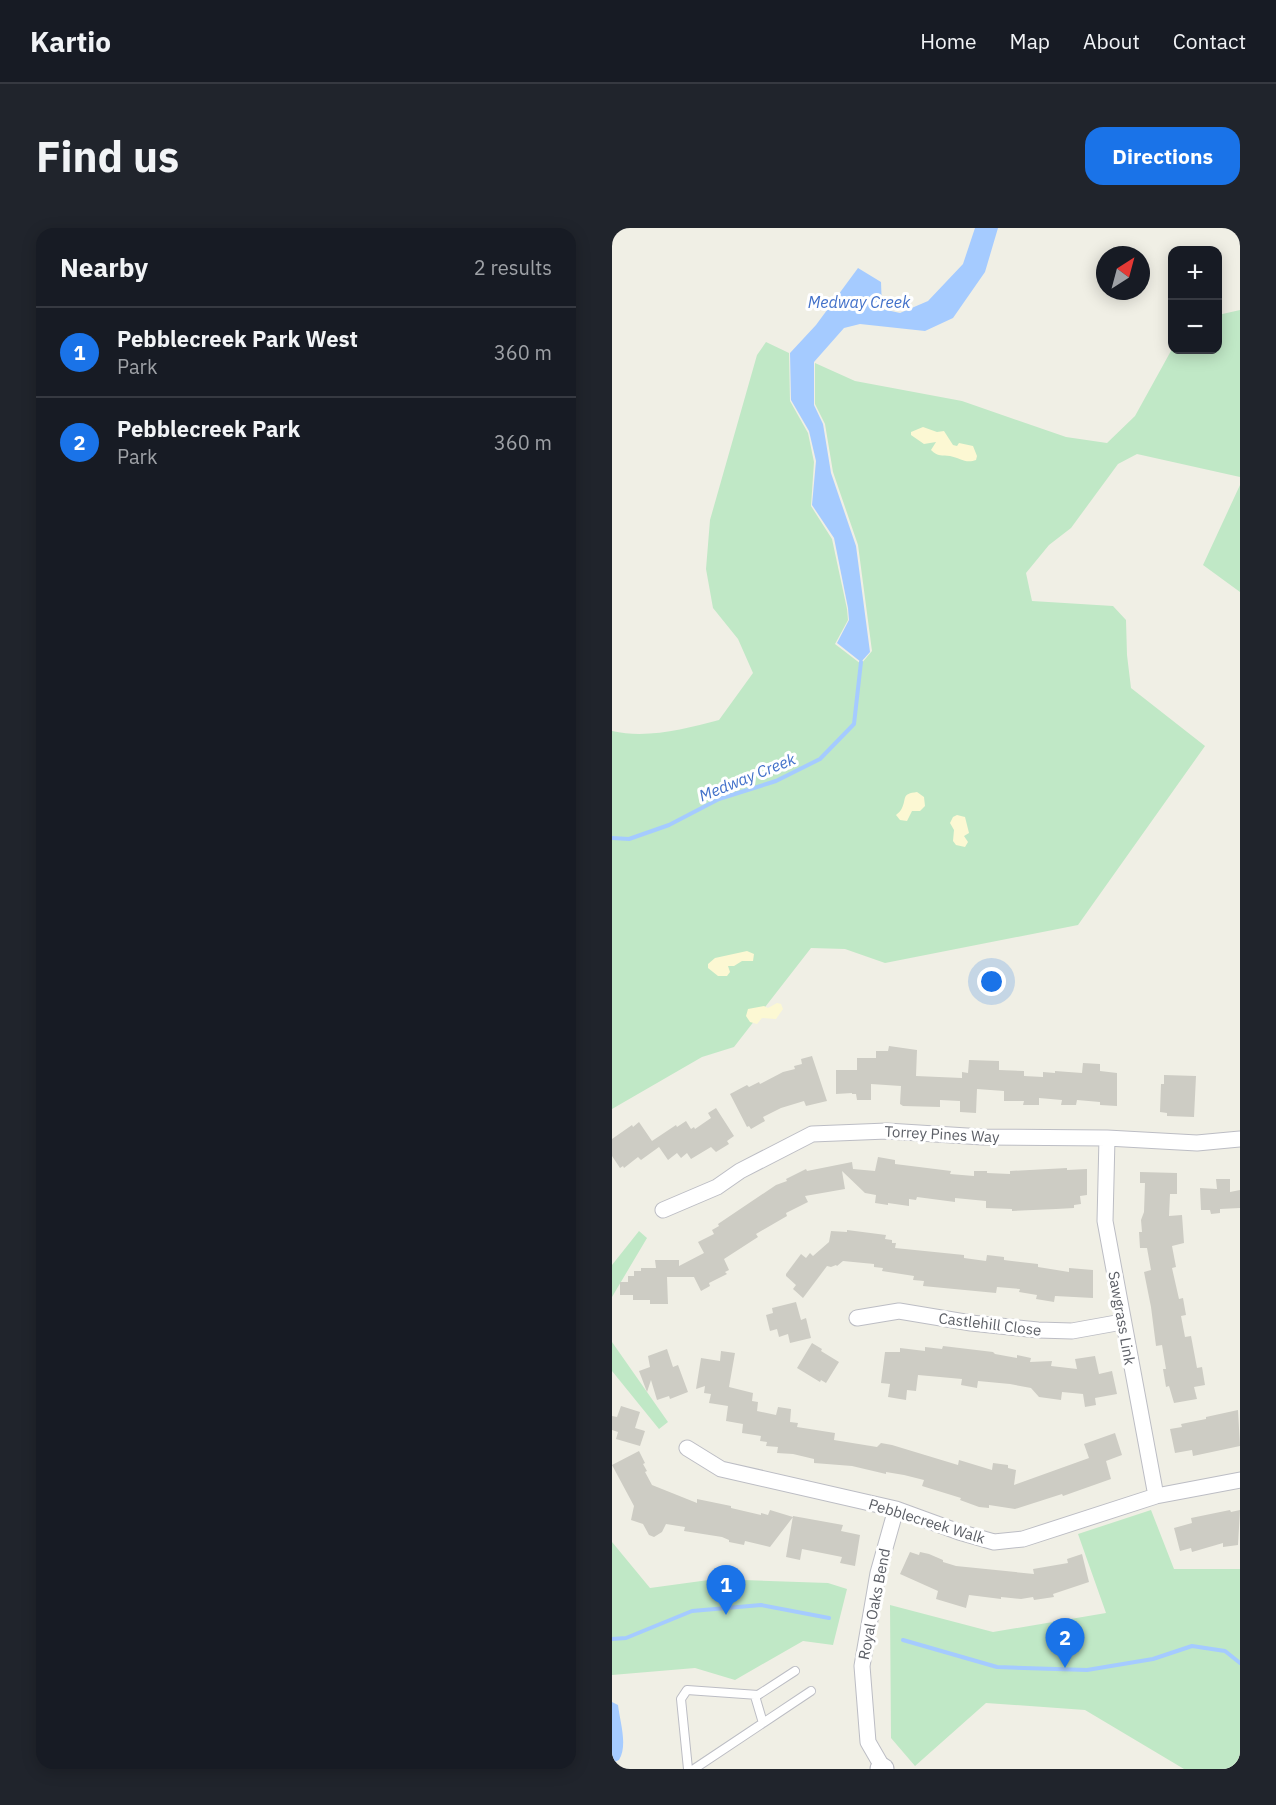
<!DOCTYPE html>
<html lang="en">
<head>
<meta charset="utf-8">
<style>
  body { margin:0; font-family:"IBM Plex Sans",sans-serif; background:#20242c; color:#f1f3f6 }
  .controls { position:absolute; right:18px; top:18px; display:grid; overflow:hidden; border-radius:12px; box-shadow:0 3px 15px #0003 }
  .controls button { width:54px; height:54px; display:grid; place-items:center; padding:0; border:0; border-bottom:2px solid #363941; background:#171b24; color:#f1f3f6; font:30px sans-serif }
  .compass { position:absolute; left:484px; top:18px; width:54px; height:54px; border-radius:50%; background:#171b24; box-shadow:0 3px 15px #0003; rotate:36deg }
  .you { position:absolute; left:380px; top:754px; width:21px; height:21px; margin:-15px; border:4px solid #fff; border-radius:50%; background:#1a73e8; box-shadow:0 0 0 9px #1a73e833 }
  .badge { display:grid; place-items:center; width:39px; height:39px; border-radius:50%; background:#1a73e8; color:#fff; font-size:20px; font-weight:700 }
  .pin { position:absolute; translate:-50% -50px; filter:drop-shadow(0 2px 3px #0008) }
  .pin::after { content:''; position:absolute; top:32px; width:21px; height:18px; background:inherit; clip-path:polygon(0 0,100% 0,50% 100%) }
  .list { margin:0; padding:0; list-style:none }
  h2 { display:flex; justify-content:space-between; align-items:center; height:78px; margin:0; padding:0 24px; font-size:26px }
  h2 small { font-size:20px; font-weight:400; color:#9ea1a6 }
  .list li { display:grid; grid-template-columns:39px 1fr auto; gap:18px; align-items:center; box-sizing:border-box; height:90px; padding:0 24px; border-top:2px solid #363941 }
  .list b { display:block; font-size:22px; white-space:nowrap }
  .list p { margin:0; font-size:20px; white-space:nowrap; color:#9ea1a6 }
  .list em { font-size:20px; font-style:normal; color:#9ea1a6 }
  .map { position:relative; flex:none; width:628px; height:1541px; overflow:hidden; border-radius:18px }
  header { display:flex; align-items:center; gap:36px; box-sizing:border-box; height:84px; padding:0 30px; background:#171b24; border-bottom:2px solid #363941 }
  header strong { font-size:28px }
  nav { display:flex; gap:33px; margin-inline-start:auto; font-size:21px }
  .intro { display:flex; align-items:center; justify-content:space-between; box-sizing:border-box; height:144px; padding:0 36px }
  h1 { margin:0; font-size:42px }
  .button { padding:15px 27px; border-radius:18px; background:#1a73e8; color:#fff; font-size:21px; font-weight:700 }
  main { display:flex; gap:36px; padding:0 36px }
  aside { flex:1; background:#171b24; border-radius:18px; box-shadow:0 3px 15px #0003 }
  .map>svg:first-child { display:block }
  .green { fill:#c0e8c6 }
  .sand { fill:#fcf8d3 }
  .water { fill:#a5cbff }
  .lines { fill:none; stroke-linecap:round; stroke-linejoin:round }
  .stream { stroke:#a5cbff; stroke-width:4 }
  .building { fill:#cdccc4 }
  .lane-casing { stroke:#bcbdc4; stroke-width:10 }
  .street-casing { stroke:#bcbdc4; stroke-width:17 }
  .secondary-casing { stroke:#babcc3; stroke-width:23 }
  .lane { stroke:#fff; stroke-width:8 }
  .street { stroke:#fff; stroke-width:15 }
  .secondary { stroke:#fff; stroke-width:21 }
  .labels { text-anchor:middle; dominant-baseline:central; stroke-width:6; stroke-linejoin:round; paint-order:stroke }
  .street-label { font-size:15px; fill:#5c5f66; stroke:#fff }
  .water-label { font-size:16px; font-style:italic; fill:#4170c9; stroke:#fff }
</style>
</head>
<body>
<header>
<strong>Kartio</strong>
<nav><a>Home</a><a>Map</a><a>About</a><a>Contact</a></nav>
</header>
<div class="intro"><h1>Find us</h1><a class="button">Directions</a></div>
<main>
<aside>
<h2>Nearby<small>2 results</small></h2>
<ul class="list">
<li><span class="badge">1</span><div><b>Pebblecreek Park West</b><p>Park</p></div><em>360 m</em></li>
<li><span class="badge">2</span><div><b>Pebblecreek Park</b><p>Park</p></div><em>360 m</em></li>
</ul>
</aside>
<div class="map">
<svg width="628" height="1541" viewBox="0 0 628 1541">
  <rect width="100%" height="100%" fill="#f0efe5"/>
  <!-- green -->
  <path class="green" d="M628,82V249L525,226L506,236L459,300L437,317L414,345L420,373L501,378L514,392L515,427L519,460L593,518L466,697L273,735L233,721L199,720L122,819L90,829L0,881V503C35,511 73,501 107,492L141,445L126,411L101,380L94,341L98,292L145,127L154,114L177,125L178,173L196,205L202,234L199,278L220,311L235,381L236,392L223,416L249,436L260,423L246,317L221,244L213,196L203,176V135L243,153L350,173L454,209L495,215L523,188L560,121L606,122V87Z
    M628,257V364L591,337Z
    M27,1003L35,1010L0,1069V1037Z
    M0,1114L56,1194L47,1201L0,1143Z
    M539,1282L562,1341H628V1541H572L473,1482L374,1475L303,1538L279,1510L278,1377L381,1404L494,1385L466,1306Z
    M0,1314L38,1360L104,1351L216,1355L235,1361L221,1417L191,1413L123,1452L83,1440L0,1447Z"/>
  <!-- sand -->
  <path class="sand" d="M311,199L325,204L332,203L341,217L345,218L347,215L361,218L365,228L364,232C354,236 348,230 338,228C330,227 326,229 319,222L324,214L312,216L299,207V204Z
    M305,564L312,569L313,578L308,583H300L295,593L288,592L284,587C286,585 289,583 290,580C295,570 289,566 305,564Z
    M345,587L353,589L357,605L352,608L356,614L353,619L344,617L341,613L342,602L338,595L341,589Z
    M135,723L142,726L141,733H130L122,738H116L118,744L115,748H106L96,740V736L103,730Z
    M165,775L169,776L171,781L164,791L150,790L145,796L138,794L134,788L136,781L152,778L156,780Z"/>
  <!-- water -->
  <path class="water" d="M363,0H386L373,44L341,90L313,103L248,96L232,100L202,134V177L211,196L219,245L244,318L258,424L249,434L225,415L237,392L236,380L222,310L200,277L204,233L197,203L179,172L178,125L204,97L246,40L269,54L270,81L288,85L316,73L351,36Z
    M0,1474L6,1477C8,1494 16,1517 7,1532L0,1535Z"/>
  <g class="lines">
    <!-- stream -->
    <path class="stream" d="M0,610L17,611L57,597L107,571L164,553L208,531L242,496L249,434
      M0,1411L14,1410L80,1383L149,1377L217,1390
      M291,1412L385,1439L475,1442L541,1431L580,1418L613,1423L628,1435"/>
  </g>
  <!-- building -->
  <path class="building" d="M277,818L305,822L304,848L350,850V844L356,845L357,832L387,833V842L412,843V848L431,849V844L443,845V843L470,845L471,835L488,836V843L505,845V878L488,877V874L465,872L464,877H449L450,872L427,870V877H411L412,873H392V863L365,861L364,885L348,884V873L328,872V879L291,878L288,876L289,858L259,856V872H245L244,866H240V865L224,866V842H245V830H264V823H276Z
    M200,828L215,873L194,878L192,873L169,880L151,889L153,893L139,901L137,898L135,899L118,866L135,857L137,859L147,854L148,856L171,844L183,841L182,838L190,836L189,831Z
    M552,847L584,848L582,889L555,888V885L548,884L549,856H552Z
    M104,880L122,908L115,913L117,916L104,924L99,919L79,931L75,925L69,930L65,925L56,932L47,919L29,932L26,929L12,940L11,938L8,940L0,928V911L20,897L21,899L27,894L40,913L64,897L65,899L74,893L79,901L82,899L83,901L99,890L96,885Z
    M266,929L283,932V936L339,943L338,946L362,948V943H375V945L398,946V943L455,940V942L475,941V967L468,968L469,976L462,977V980L444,981L400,983V981L374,980V973L343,970V974L305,969L304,972L297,971V978L276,975V977L263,975L264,967L253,965L230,943L233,961L193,968L196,974L174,985L175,988L144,1006L146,1009L112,1031L117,1042L113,1044L115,1046L97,1055L98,1058L89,1063L82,1049H55L56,1076H38V1072H21V1067H8V1054H16V1048H22V1043H29V1040H44L43,1032H67V1038L92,1025L86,1014L102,1006L100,1002L107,998L106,996L164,957L175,953L174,951L194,941L195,943L240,934L241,941L263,943Z
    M528,944L565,945V966H558L557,988L570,987L572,1015L560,1018L564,1039L560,1040L567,1071L571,1070L574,1087L569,1088L573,1109L579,1108L585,1140L590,1139L593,1157L582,1159L585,1171L562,1175L557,1158L554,1159L551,1141H554L550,1117L544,1118L539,1079L532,1044L539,1042L535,1020H528L527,1004H530L529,992L532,984L533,955H528Z
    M604,951H618V964L628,962V980L608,981V985L599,986L598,982H589L588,960L605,961Z
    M235,1002L274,1007L273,1011L280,1012V1015H284L283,1020L352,1027V1030L374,1033L375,1027L392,1029V1032L426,1036V1039L457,1044V1040L481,1042V1070L443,1068L442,1074L424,1071L425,1067L407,1064L408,1061L385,1059L384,1065L311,1058L312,1053L301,1052L302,1048L270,1043L271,1040L262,1039V1036L231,1033L225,1038L224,1037L219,1039L215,1038L191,1070L181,1061L184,1057L174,1048V1046L189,1026L194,1030L198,1025L201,1028L217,1014L219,1003L235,1004Z
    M184,1074L189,1092L194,1090L199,1110L178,1115L176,1106L167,1109L165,1101L158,1103L154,1087L161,1085L160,1080Z
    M200,1115L210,1121L209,1123L227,1134L214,1155L209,1152L208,1154L185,1140Z
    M331,1118L381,1124L383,1126L405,1130V1127L419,1130L418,1134L440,1133L439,1138L465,1141L463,1131L483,1128L487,1146L500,1143L505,1166L483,1170L484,1177L473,1179L471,1166L450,1164L449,1172L427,1169L419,1160L398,1156L366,1153L365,1160L349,1157L350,1151L306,1147L304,1163L295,1162L294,1172L276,1169L278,1156L269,1155L273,1124H288V1120L313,1123V1119L330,1121Z
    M55,1121L61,1139L66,1137L76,1164L58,1171L57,1168L45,1172L39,1152L35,1164L27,1143L38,1139L36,1128Z
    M109,1123L123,1125L117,1159L141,1165L140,1173L146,1174L145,1183L164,1187L166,1179L179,1181L178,1194L186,1195L185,1199L223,1205L222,1212L265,1219L269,1215L280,1217L346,1237L347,1232L380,1242L381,1235L396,1237V1240L404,1242L402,1257L477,1230L472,1216L503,1205L510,1227L494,1233L499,1251L451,1268L450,1266L403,1281L377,1277V1280L367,1279L348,1272L349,1270L310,1258L312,1252L292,1247L274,1244V1246L240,1238L202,1235V1231L181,1226L165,1225L166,1219L154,1218L155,1214L148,1213L149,1208L130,1205L131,1196L114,1193L116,1178L97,1175L99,1166L92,1165L93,1158L84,1161L89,1130L108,1133Z
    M9,1178L28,1184L23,1200L33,1203L28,1218L4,1211L6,1204L0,1202V1188L5,1189Z
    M626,1182L628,1218L581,1228L580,1222L563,1225L558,1201L570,1199L569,1196L594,1191V1189Z
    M27,1223L33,1235L31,1236L35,1243L33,1244L40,1257L85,1275V1271L119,1278V1280L149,1287V1285L156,1287L158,1282L181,1289L158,1319L133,1313L132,1317L117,1314V1312L110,1309L72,1303L73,1299L54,1296L50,1304L42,1309L37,1307L31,1296L19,1292L22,1278L0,1237Z
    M618,1282L619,1284L628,1282L626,1317L611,1319V1315L580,1324L579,1320L568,1323L562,1300L580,1295L579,1290Z
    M181,1288L231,1297L229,1303L248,1307L243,1338L228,1335L230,1329L190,1321L188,1332L174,1329Z
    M298,1324L307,1327L308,1324L317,1326L331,1332V1334L344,1338L422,1346L421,1341L456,1335L455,1331L470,1326L477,1354L441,1366L442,1369L422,1372L421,1369L409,1371L389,1369V1371L357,1367L354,1380L324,1371L326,1363L288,1346Z"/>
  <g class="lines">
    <defs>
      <path id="lane" d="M143,1468L151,1495
        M76,1541L69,1471L75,1462L146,1467L183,1443
        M82,1541L199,1463"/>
      <path id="street" d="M495,910L493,993L544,1268
        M51,982L105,959L128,943L200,906L275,903L371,909L495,910L585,915L628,911
        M245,1090L287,1083L359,1095L426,1102L460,1103L510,1094
        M75,1220L109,1241L284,1281L347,1304L382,1314L411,1311L544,1268L628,1252
        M271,1540L256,1514L250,1438L266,1345L284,1281"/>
      <path id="secondary" d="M269,1541H271"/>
    </defs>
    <!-- lane casing -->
    <use href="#lane" class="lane-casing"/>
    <!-- street casing -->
    <use href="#street" class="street-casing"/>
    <!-- secondary casing -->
    <use href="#secondary" class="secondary-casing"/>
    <!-- lane -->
    <use href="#lane" class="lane"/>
    <!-- street -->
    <use href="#street" class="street"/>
    <!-- secondary -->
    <use href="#secondary" class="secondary"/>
  </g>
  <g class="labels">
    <!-- street labels -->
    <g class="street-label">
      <text transform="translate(330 906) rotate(3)">Torrey Pines Way</text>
      <text transform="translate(510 1090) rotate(80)">Sawgrass Link</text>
      <text transform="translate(378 1096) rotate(7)">Castlehill Close</text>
      <text transform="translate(315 1293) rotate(17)">Pebblecreek Walk</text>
      <text transform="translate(262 1376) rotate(-79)">Royal Oaks Bend</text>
    </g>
    <!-- water labels -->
    <g class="water-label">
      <text x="247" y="74">Medway Creek</text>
      <text transform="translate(135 549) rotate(-22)">Medway Creek</text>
    </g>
  </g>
</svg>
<div class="controls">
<button>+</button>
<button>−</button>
</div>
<svg class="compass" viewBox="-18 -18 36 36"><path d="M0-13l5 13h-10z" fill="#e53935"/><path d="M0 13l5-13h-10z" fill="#9ea1a6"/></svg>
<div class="you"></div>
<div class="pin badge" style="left:114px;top:1387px">1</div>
<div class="pin badge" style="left:453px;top:1440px">2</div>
</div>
</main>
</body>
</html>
